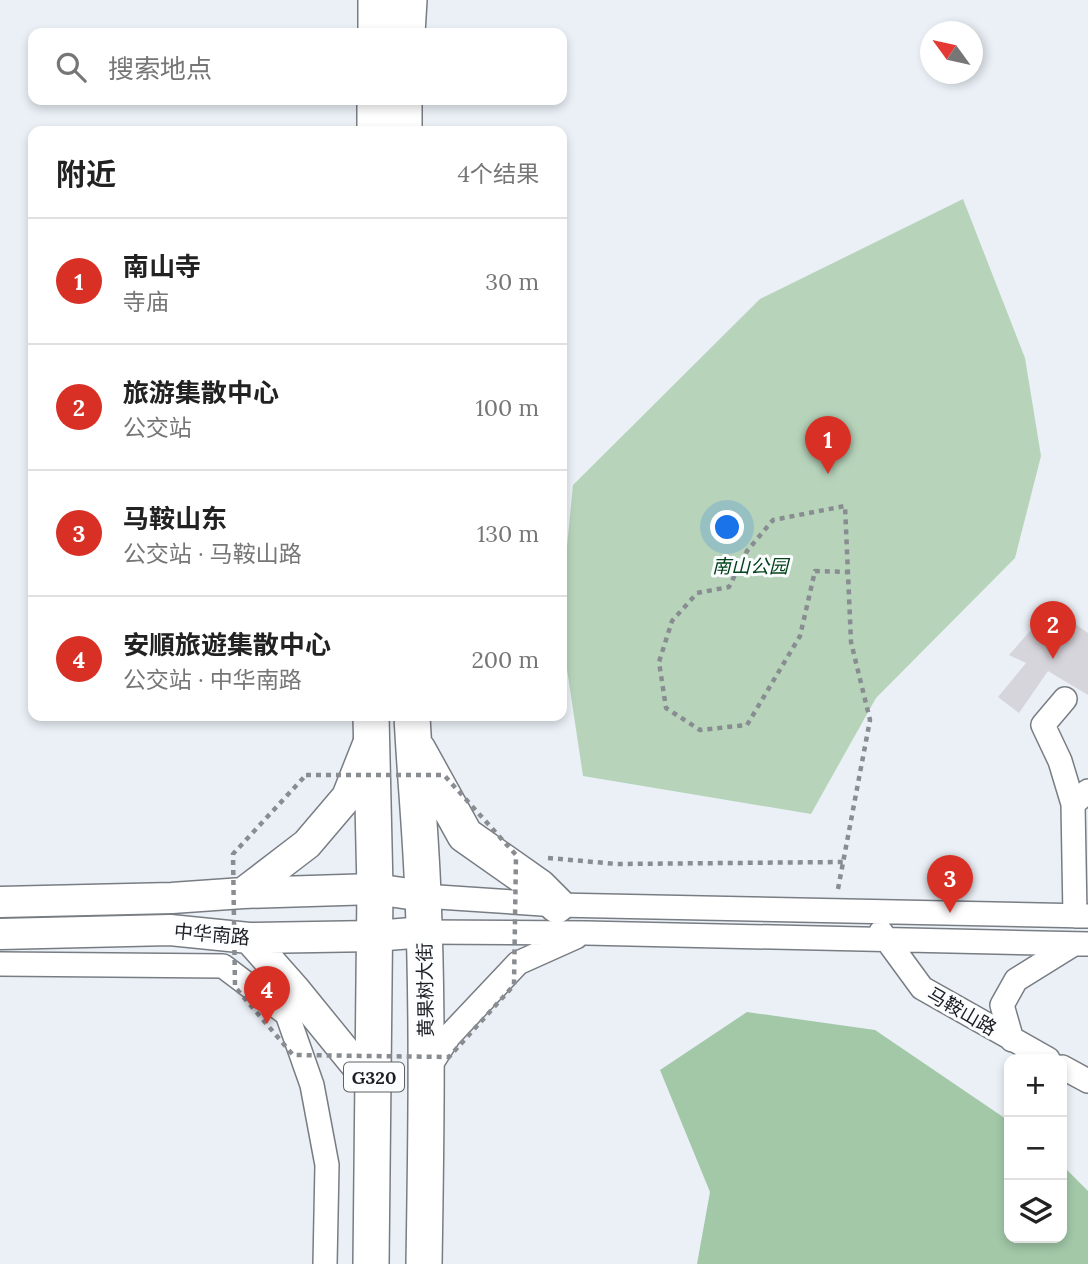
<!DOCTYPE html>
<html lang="zh">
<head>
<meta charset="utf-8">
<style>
  body { margin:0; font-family:Lora,"Noto Sans SC",serif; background:#f6f6f6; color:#222 }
  .controls { position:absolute; right:21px; bottom:21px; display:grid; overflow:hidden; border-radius:14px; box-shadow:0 4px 10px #0003 }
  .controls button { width:63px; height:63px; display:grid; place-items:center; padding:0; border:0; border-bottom:2px solid #e0e0e0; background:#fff; color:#222; font:35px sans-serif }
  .compass { position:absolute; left:920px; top:21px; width:63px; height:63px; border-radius:50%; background:#fff; box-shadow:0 4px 10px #0003; rotate:303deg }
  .you { position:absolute; left:728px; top:528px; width:24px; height:24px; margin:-18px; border:5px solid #fff; border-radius:50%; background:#1a73e8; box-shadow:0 0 0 10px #1a73e833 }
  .badge { display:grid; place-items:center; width:46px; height:46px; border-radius:50%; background:#d93025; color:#fff; font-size:23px; font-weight:700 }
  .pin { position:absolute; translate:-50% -58px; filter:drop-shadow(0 2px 4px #0008) }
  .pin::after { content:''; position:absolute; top:37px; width:24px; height:21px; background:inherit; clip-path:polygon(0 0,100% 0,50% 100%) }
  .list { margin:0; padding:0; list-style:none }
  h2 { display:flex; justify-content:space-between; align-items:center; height:91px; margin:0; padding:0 28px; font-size:30px }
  h2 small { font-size:23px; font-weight:400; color:#767676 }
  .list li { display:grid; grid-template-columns:46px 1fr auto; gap:21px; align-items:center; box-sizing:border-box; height:126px; padding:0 28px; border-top:2px solid #e0e0e0 }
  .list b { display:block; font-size:26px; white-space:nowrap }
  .list p { margin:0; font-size:23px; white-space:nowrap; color:#767676 }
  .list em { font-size:23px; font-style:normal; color:#767676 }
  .icon { flex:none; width:38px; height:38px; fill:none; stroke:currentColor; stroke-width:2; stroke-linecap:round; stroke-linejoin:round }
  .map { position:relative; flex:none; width:1088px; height:1264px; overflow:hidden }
  .search { position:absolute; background:#fff; box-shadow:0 4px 10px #0003; left:28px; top:28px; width:539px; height:77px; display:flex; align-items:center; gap:18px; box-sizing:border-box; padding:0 24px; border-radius:14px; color:#767676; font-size:26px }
  .panel { position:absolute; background:#fff; box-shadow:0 4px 10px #0003; left:28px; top:126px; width:539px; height:595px; border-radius:14px }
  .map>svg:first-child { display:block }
  .green { fill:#b7d4bb }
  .forest { fill:#a2c8a8 }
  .building { fill:#d7d5dc }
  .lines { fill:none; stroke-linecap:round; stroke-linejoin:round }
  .minor-casing { stroke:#787d83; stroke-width:26 }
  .major-casing { stroke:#787d83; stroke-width:33 }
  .highway-casing { stroke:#787d83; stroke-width:38 }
  .path { stroke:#898d91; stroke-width:4.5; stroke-dasharray:5 5; stroke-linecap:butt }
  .minor { stroke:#fff; stroke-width:23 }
  .major { stroke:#fff; stroke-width:30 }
  .highway { stroke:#fff; stroke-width:35 }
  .path-bridge { stroke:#898d91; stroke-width:4.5; stroke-dasharray:5 5; stroke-linecap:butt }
  .labels { text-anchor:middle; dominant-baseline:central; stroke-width:6; stroke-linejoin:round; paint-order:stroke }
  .shield { fill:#fbfdfe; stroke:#5f6163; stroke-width:2 }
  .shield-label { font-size:18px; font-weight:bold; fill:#1c1e21 }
  .park-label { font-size:19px; font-style:italic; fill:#024119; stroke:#fbfdfe }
  .street-label { font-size:19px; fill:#1c1e21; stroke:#fbfdfe }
</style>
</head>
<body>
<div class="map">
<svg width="1088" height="1264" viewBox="0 0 1088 1264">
  <rect width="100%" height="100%" fill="#eaf0f6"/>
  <!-- green -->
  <path class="green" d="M963,199L1025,358L1041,456L1015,558L876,698L811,814L583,776L562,636V598L573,485L760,299Z"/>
  <!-- forest -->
  <path class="forest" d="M747,1012L875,1030L1009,1121V1238H1062V1165L1088,1191V1264H697L710,1192L660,1070Z"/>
  <!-- building -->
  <path class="building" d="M1051,607L1088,633V695L1048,671L1019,713L998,697L1026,663L1009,655Z"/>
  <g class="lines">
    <defs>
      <path id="minor" d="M1065,699L1043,725L1060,761L1073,804
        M423,896L557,905L1088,916
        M1075,916L1073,804L1088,791
        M424,932L586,933L1088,944
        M881,932L922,988L1048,1059
        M0,964L223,966L287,1014L312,1085L327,1165L325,1264
        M1012,1040L1002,1005L1016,980L1074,944
        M1062,1067L1088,1081
        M428,1069L449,1036L518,963L576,937"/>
      <path id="major" d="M243,893L307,844L347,797L370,739
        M0,902L172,898L243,893L375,889L423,896
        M0,934L170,930L249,938L375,936L424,932
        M249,938L295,990L374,1087"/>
      <path id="highway" d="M376,33V0
        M407,33L409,0
        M375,131V100
        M404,131V100
        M371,716L375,889L371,1264
        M412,716C415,776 421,836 423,896C428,1019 426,1142 424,1264
        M418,750L465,835L539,887L557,905"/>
    </defs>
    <!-- minor casing -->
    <use href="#minor" class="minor-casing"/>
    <!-- major casing -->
    <use href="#major" class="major-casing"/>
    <!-- highway casing -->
    <use href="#highway" class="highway-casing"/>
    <!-- path -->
    <path class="path" d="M548,858L617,864L843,862
      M838,889L870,720L851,642L845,506L773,520L747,551L729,587L697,593L672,621L659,662L666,708L700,730L747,725L800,636L815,571L848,572"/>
    <!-- minor -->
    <use href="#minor" class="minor"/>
    <!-- major -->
    <use href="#major" class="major"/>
    <!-- highway -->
    <use href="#highway" class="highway"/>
    <!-- path-bridge -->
    <path class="path-bridge" d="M306,775H444L516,855L514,985L449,1057L293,1055L235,987L233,854Z"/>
  </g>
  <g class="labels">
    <!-- shield labels -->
    <rect class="shield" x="344" y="1062.5" width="60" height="29" rx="5"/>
    <g class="shield-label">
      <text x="374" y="1077">G320</text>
    </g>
    <!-- park labels -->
    <g class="park-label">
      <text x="750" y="566">南山公园</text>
    </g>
    <!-- street labels -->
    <g class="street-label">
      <text transform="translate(212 934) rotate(5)">中华南路</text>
      <text transform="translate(425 990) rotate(-91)">黄果树大街</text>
      <text transform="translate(962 1011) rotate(30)">马鞍山路</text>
    </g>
  </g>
</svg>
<div class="controls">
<button>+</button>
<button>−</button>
<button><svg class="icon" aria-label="layers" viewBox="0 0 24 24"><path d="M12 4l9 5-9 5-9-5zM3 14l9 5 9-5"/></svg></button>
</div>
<svg class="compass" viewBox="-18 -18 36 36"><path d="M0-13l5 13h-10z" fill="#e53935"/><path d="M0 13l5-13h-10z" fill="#767676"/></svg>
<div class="you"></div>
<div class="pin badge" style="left:828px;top:474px">1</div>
<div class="pin badge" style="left:1053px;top:659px">2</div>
<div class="pin badge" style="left:950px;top:913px">3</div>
<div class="pin badge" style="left:267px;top:1024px">4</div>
<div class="search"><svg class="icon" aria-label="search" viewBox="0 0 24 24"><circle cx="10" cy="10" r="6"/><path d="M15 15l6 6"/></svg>搜索地点</div>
<section class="panel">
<h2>附近<small>4个结果</small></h2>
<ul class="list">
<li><span class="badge">1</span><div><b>南山寺</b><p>寺庙</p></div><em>30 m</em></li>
<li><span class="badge">2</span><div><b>旅游集散中心</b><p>公交站</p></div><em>100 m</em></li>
<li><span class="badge">3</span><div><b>马鞍山东</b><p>公交站 · 马鞍山路</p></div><em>130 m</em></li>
<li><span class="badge">4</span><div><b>安順旅遊集散中心</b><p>公交站 · 中华南路</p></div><em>200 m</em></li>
</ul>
</section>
</div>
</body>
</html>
